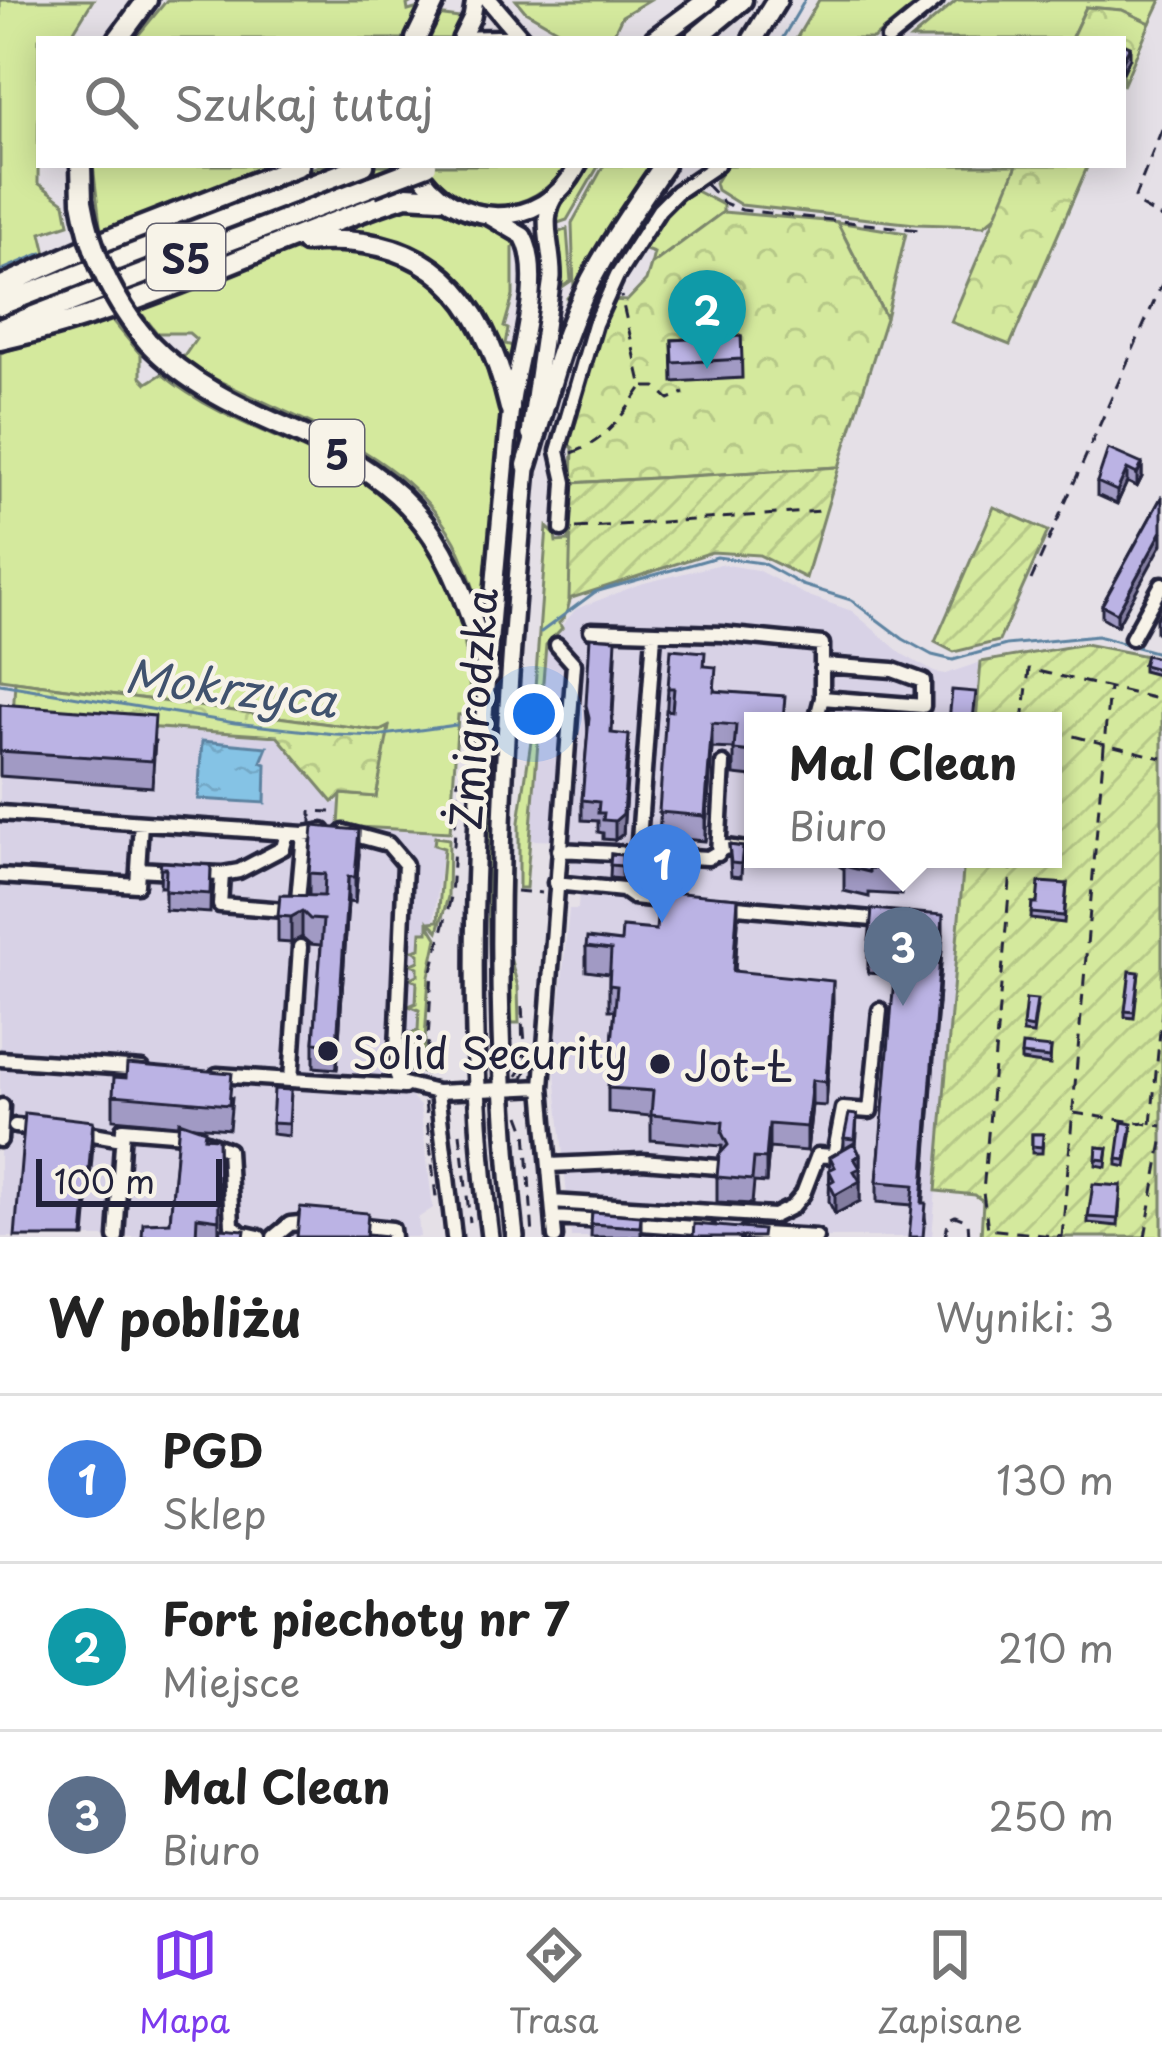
<!DOCTYPE html>
<html lang="pl">
<head>
<meta charset="utf-8">
<style>
  body { margin:0; font-family:"Playpen Sans",sans-serif; background:#f2f2f2; color:#222 }
  .scale { position:absolute; left:36px; bottom:30px; width:186px; box-sizing:border-box; padding-left:12px; border:6px solid #22223b; border-top:0; font-size:33px; line-height:42px; white-space:nowrap; color:#22223b; -webkit-text-stroke:9px #f7f3e8; paint-order:stroke }
  .you { position:absolute; left:534px; top:714px; width:42px; height:42px; margin:-30px; border:9px solid #fff; border-radius:50%; background:#1a73e8; box-shadow:0 0 0 18px #1a73e833 }
  .badge { display:grid; place-items:center; width:78px; height:78px; border-radius:50%; background:#7c3aed; color:#fff; font-size:39px; font-weight:700 }
  .pin { position:absolute; translate:-50% -99px; filter:drop-shadow(0 3px 6px #0008) }
  .pin::after { content:''; position:absolute; top:63px; width:42px; height:36px; background:inherit; clip-path:polygon(0 0,100% 0,50% 100%) }
  .popup { position:absolute; left:744px; top:712px; width:318px; height:156px; box-sizing:border-box; display:grid; place-content:center; border-radius:0px; background:#fff; filter:drop-shadow(0 3px 9px #0005); font-size:39px; white-space:nowrap; color:#767676 }
  .popup b { font-size:45px; color:#222 }
  .popup::after { content:''; position:absolute; left:50%; top:100%; margin-left:-24px; border:24px solid transparent; border-top-color:#fff }
  .list { margin:0; padding:0; list-style:none }
  h2 { display:flex; justify-content:space-between; align-items:center; height:156px; margin:0; padding:0 48px; font-size:51px }
  h2 small { font-size:39px; font-weight:400; color:#767676 }
  .list li { display:grid; grid-template-columns:78px 1fr auto; gap:36px; align-items:center; box-sizing:border-box; height:168px; padding:0 48px; border-top:3px solid #e0e0e0 }
  .list b { display:block; font-size:45px; white-space:nowrap }
  .list p { margin:0; font-size:39px; white-space:nowrap; color:#767676 }
  .list em { font-size:39px; font-style:normal; color:#767676 }
  .icon { flex:none; width:66px; height:66px; fill:none; stroke:currentColor; stroke-width:2; stroke-linecap:round; stroke-linejoin:round }
  .map { position:relative; flex:none; width:1162px; height:1237px; overflow:hidden }
  .search { position:absolute; background:#fff; box-shadow:0 6px 30px #0003; left:36px; right:36px; top:36px; height:132px; display:flex; align-items:center; gap:30px; box-sizing:border-box; padding:0 42px; border-radius:0px; color:#767676; font-size:45px }
  .sheet { height:660px; background:#fff }
  nav { display:flex; justify-content:space-around; align-items:center; box-sizing:border-box; height:168px; border-top:3px solid #e0e0e0; background:#fff; font-size:33px; color:#767676 }
  nav a { display:grid; justify-items:center; gap:6px }
  nav .on { color:#7c3aed }
  .map>svg:first-child { display:block }
  .built { fill:#d8d2e6 }
  .grass { fill:#d4e99d; stroke:#7b866c; stroke-width:3 }
  .forest { fill:url(#forest-crowns); stroke:#7b866c; stroke-width:3 }
  .garden { fill:url(#garden-furrows); stroke:#7b866c; stroke-width:3 }
  .water { fill:url(#water-ripples); stroke:#5d83a1; stroke-width:3 }
  .lines { fill:none; stroke-linecap:round; stroke-linejoin:round }
  .stream { stroke:#5d83a1; stroke-width:3 }
  .minor-casing { stroke:#22223b; stroke-width:21 }
  .major-casing { stroke:#22223b; stroke-width:24 }
  .highway-casing { stroke:#22223b; stroke-width:27 }
  .path { stroke:#22223b; stroke-width:3; stroke-dasharray:12 9; stroke-linecap:butt }
  .minor { stroke:#f7f3e8; stroke-width:12 }
  .major { stroke:#f7f3e8; stroke-width:15 }
  .highway { stroke:#f7f3e8; stroke-width:18 }
  .highway-bridge-casing { stroke:#22223b; stroke-width:27; stroke-linecap:butt }
  .highway-bridge { stroke:#f7f3e8; stroke-width:18 }
  .wall { fill:#a19ac4; stroke:#22223b; stroke-width:3 }
  .shaded-wall { fill:#837da0; stroke:#22223b; stroke-width:3 }
  .building { fill:#bbb3e4; stroke:#22223b; stroke-width:3 }
  .poi-dot { fill:#22223b; stroke:#f7f3e8; stroke-width:4.5 }
  .labels { text-anchor:middle; dominant-baseline:central; stroke-width:9; stroke-linejoin:round; paint-order:stroke }
  .shield { fill:#f7f3e8; stroke:#62616f; stroke-width:3 }
  .shield-label { font-size:39px; font-weight:bold; fill:#22223b }
  .street-label { font-size:42px; fill:#22223b; stroke:#f7f3e8 }
  .poi-label { font-size:42px; fill:#22223b; stroke:#f7f3e8; text-anchor:start }
  .water-label { font-size:45px; font-style:italic; fill:#40526e; stroke:#f7f3e8 }
</style>
</head>
<body>
<div class="map">
<svg width="1162" height="1237" viewBox="0 0 1162 1237">
  <defs>
    <pattern id="forest-crowns" width="20" height="18" patternUnits="userSpaceOnUse" patternTransform="scale(3)"><rect width="20" height="18" fill="#d4e99d"/><path d="M2 6a3 3 0 1 1 6 0M12 15a3 3 0 1 1 6 0" fill="none" stroke="#b6c888"/></pattern>
    <pattern id="garden-furrows" width="10" height="10" patternUnits="userSpaceOnUse" patternTransform="scale(3)"><rect width="10" height="10" fill="#d4e99d"/><path d="M-1 1l2-2M0 10L10 0M9 11l2-2" fill="none" stroke="#b6c888"/></pattern>
    <pattern id="water-ripples" width="26" height="14" patternUnits="userSpaceOnUse" patternTransform="scale(3)"><rect width="26" height="14" fill="#85c3e5"/><path d="M2 4q2-2 4 0t4 0M15 11q2-2 4 0t4 0" fill="none" stroke="#73a7c5"/></pattern>
  </defs>
  <rect width="100%" height="100%" fill="#e5e0e7"/>
  <filter id="ink" filterUnits="userSpaceOnUse"><feTurbulence type="fractalNoise" baseFrequency=".00833" numOctaves="2"/><feDisplacementMap in="SourceGraphic" scale="24" xChannelSelector="R" yChannelSelector="G"/><feConvolveMatrix kernelMatrix="1 2 1 2 8 2 1 2 1" color-interpolation-filters="sRGB"/></filter>
  <g filter="url(#ink)">
    <!-- built -->
    <path class="built" d="M721,564L757,570L806,595L852,611L902,654L934,672L945,674L981,662L976,721H753V859H964L932,1237H571L554,1063L569,909H578L579,891L570,879L573,841L529,840L546,645L576,609L640,584Z
      M0,717L277,736L333,802L444,837L413,1099L420,1106L433,1208L418,1218L420,1237H0Z"/>
    <!-- grass -->
    <path class="grass" d="M0,0H93L69,39H39L38,183L65,203L69,224L41,233L47,258L0,278Z
      M167,0H415L407,5L408,11L419,8L425,12L408,39H135Z
      M516,0H649L622,16L611,39H573L525,11Z
      M819,0H921L873,39H796Z
      M957,0H1161L1150,23L1122,10L1086,7L1071,39H911Z
      M437,15L466,19L452,39H423Z
      M93,165H279L101,233Z
      M321,165H404L416,186L134,295L34,325L1,319L0,295L109,245Z
      M427,165H567C531,218 463,219 427,165Z
      M588,165H599L567,220L555,224L558,205Z
      M604,165H654L559,333L557,320H563L568,307L567,298L574,290L572,223Z
      M726,165H1017L998,214L984,226L915,224L741,205L717,190L715,183Z
      M696,191L723,205V212L651,265L654,253L642,249L674,203Z
      M417,201C435,205 448,214 464,220C488,228 498,226 519,241L513,248V296L504,327L508,329L505,344L513,346L510,377L501,346L475,300L396,243L372,236L331,233Z
      M837,222L906,233L886,318Z
      M567,229L571,281L562,287L557,233Z
      M542,238L545,263L524,405L494,780L489,926L492,1067L486,810L515,446L540,269L534,241Z
      M315,247L387,254L434,278L479,329L502,408L487,604H479C472,583 465,562 455,542C403,446 291,420 202,372L183,358L196,339L189,333H157L138,309L289,251Z
      M111,319L141,355V377L147,383L162,374C215,418 281,436 341,467C438,517 471,612 470,714L458,715L450,832L339,826L341,794L376,797L388,727L380,731L0,679V353Z
      M547,527L555,535L556,542L568,541L571,534C570,558 578,606 559,623L562,628L546,645L526,888H519V822L531,741Z
      M507,824L512,825L510,957L518,987L519,1023H512L505,976Z
      M435,837L449,839L448,897L438,931L430,922L438,921L444,848L434,845Z
      M428,923L437,938L429,976L423,1072L406,1071L415,1068L417,1051L406,1047L417,1045L418,1037L407,1034L418,1031L419,1010L409,1006L416,1003L417,982L411,978L418,975V967L412,964L419,961V954L413,950L420,948L421,932H428Z"/>
    <!-- forest -->
    <path class="forest" d="M1086,7L1122,10L1150,23L1123,86V39H1071Z
      M1017,165H1088L1010,345L951,322Z
      M723,212L837,222L886,318L839,467L572,483L573,448L568,444L583,377L611,300L627,301L646,281L651,265Z
      M15,681L380,731L389,727L376,797L342,794L333,802L277,736L13,718Z"/>
    <!-- garden -->
    <path class="garden" d="M839,467L806,578L759,555L712,552L569,599L572,483Z
      M994,507L1048,531L999,641L954,652L935,642Z
      M1085,644L1162,659V1237H981L983,1201L975,1195L936,1191L964,859H1053V721H976L981,662Z"/>
    <!-- water -->
    <path class="water" d="M202,741L267,747L261,762L266,764L265,803L198,799Z"/>
    <g class="lines">
      <!-- stream -->
      <path class="stream" d="M782,39L805,0
        M0,271L42,253
        M541,632L595,592L717,557L762,563L802,585L851,600L903,639L932,655L953,660L1006,645L1097,636L1162,654
        M0,684L235,723L335,734L376,736L456,725"/>
      <defs>
        <path id="minor" d="M888,39L936,0
          M562,529L565,482L558,451L595,324L617,276L659,210L677,192L717,165
          M591,630L722,634L822,644V698L816,721
          M1132,638L1162,584
          M822,698L923,706V681L893,670L824,665
          M0,813L304,834L323,831
          M344,832L388,844L405,864L396,1073L400,1083L437,1092L542,1087
          M559,850L708,858L726,847L753,851
          M638,854L654,635
          M718,854L723,764
          M138,869L172,871
          M198,873L222,874L220,905L297,911L304,834
          M222,874L239,871L283,848L287,833
          M0,876L137,885L141,823
          M555,883L623,890L633,897L669,901
          M725,906L884,920
          M0,1059L142,1069
          M217,1075L291,1080L300,947
          M291,1080L404,1087
          M437,1092L454,1237
          M15,1126L38,1128
          M82,1132L122,1139
          M0,1140L2,1106
          M549,1165L642,1161L718,1167
          M552,1202L774,1216L792,1207L803,1194L818,1155L834,1156L843,1109L870,1111L880,1010
          M554,1218L606,1221
          M627,1223L708,1229
          M354,1225L392,1229L393,1237
          M746,1233L816,1237
          M116,1237L123,1129L185,1134L228,1150L232,1225L241,1233L259,1237
          M274,1237L290,1224L310,1222
          M555,1237L542,1087L574,664L557,645"/>
        <path id="major" d="M489,0L522,39
          M461,39L472,17L475,0
          M475,39L519,38
          M415,165C451,231 543,234 578,165
          M489,216L523,236C547,279 514,366 510,416C485,688 455,965 490,1237
          M530,434L552,277C553,248 537,214 558,192
          M515,1237C486,974 503,721 528,458"/>
        <path id="highway" d="M118,39L147,0
          M416,39L435,0
          M655,39L708,0
          M695,39L742,0
          M753,39L777,0
          M81,165L82,201
          M305,242C429,231 484,296 510,408
          M0,287L87,248L299,165
          M0,305L364,165
          M0,329L372,186
          M0,340C143,309 269,241 406,196L441,198
          M148,342C187,383 238,407 289,429C421,487 450,540 489,675
          M527,465C543,414 555,361 576,311C599,258 632,212 664,165"/>
      </defs>
      <!-- minor casing -->
      <use href="#minor" class="minor-casing"/>
      <!-- major casing -->
      <use href="#major" class="major-casing"/>
      <!-- highway casing -->
      <use href="#highway" class="highway-casing"/>
      <!-- path -->
      <path class="path" d="M1162,129L1135,197L1139,205L1162,218
        M706,184L724,203L742,210L920,230
        M645,387H656L669,399L684,393
        M572,453C605,442 623,415 642,387L621,296
        M576,528L821,511
        M1031,580L1162,284
        M1023,721L1029,669L1162,700
        M1053,731L1162,758
        M311,823V811L331,812
        M1012,859L983,1192L988,1229L1063,1237
        M516,891L542,893
        M522,1006L527,1068L523,1078
        M426,1075L432,971L451,897L458,778
        M517,1076L523,1067L522,1006
        M425,1102L437,1206
        M1074,1113L1162,1126
        M520,1115L526,1131L533,1237
        M1151,1124L1162,1011
        M460,1133L470,1222
        M945,1237L949,1219L955,1216L968,1221L969,1237
        M1062,1237L1109,688
        M1145,1237L1162,1142"/>
      <!-- minor -->
      <use href="#minor" class="minor"/>
      <!-- major -->
      <use href="#major" class="major"/>
      <!-- highway -->
      <use href="#highway" class="highway"/>
      <defs>
        <path id="highway-bridge" d="M372,186L427,165
          M82,201C91,255 112,300 148,342"/>
      </defs>
      <!-- highway-bridge casing -->
      <use href="#highway-bridge" class="highway-bridge-casing"/>
      <!-- highway-bridge -->
      <use href="#highway-bridge" class="highway-bridge"/>
    </g>
    <!-- wall -->
    <path class="wall" d="M741,336L742,378L673,382L672,340Z
      M1142,464V477L1137,487L1127,482L1117,504L1097,495V482Z
      M1162,496L1117,626L1102,617V605Z
      M1162,609V635L1156,632V619Z
      M616,658L612,733L629,754L623,834L615,840L603,839V833L598,832V821L582,820V800L588,732L586,705Z
      M1162,659V676L1143,671V665Z
      M705,666L716,691L753,721V777L734,775V749L712,748L705,841L659,837L668,688Z
      M0,704L155,741L152,787L0,776Z
      M729,845L743,847L741,877L731,876Z
      M611,854L622,855V879L610,878Z
      M359,855L355,903L348,902L337,1069L314,1067V1042L321,945L310,944L302,937L291,943L278,942V916L309,896V873Z
      M839,859H903L901,895L869,893V897L844,891V869L839,866Z
      M161,862L211,865L210,913L165,910V887H160Z
      M1067,884L1064,923L1031,919L1032,903H1037Z
      M738,923L735,972L833,1005L826,1106L812,1105L807,1151L769,1148L766,1183L754,1182L752,1204L717,1202V1177L722,1146L651,1140V1116L608,1112V1088L615,1010H609V974L586,971V947L621,942L656,930Z
      M943,935L923,1203L926,1224L912,1205L877,1202V1182L895,975L868,973V952Z
      M1139,972L1134,1018L1125,1017V1011Z
      M1037,1006L1033,1034L1023,1033V1026Z
      M1051,1048L1050,1065L1021,1061V1055Z
      M291,1090L289,1136L272,1134V1123Z
      M113,1095L232,1098L229,1129L194,1126L205,1137L218,1138L219,1237H142L170,1222L179,1125L113,1119Z
      M1132,1130L1126,1167L1117,1165V1159Z
      M857,1134L856,1146L860,1155V1201L835,1214L829,1202L830,1157L844,1149V1138Z
      M1032,1134H1043L1042,1153H1032Z
      M1097,1147L1108,1148L1106,1167L1096,1165Z
      M1121,1186L1118,1226L1088,1223V1217Z
      M592,1212L641,1216V1237H591Z"/>
    <!-- shaded-wall -->
    <path class="shaded-wall" d="M1130,46V58L1123,73V60Z
      M1142,464V477L1137,487V474Z
      M1127,469V482L1117,504V491Z
      M1162,531V544L1117,626V613Z
      M712,723V748L705,841V816Z
      M629,735L623,834L615,840V821Z
      M359,830V855L355,903V877Z
      M348,877V902L337,1069V1044Z
      M738,898V923L733,996V971Z
      M302,911V937L291,943V917Z
      M943,915V935L922,1224V1203Z
      M833,981V1005L826,1106V1082Z
      M812,1080V1105L807,1151V1127Z
      M857,1115L855,1158L860,1155V1201L835,1214V1195L854,1184L855,1139Z
      M93,1121V1146L85,1237H83Z
      M769,1124V1148L766,1183V1159Z"/>
    <!-- building -->
    <path class="building" d="M1123,43L1130,46L1123,60Z
      M741,336L742,359L673,363L672,340Z
      M1108,449L1142,464L1137,474L1127,469L1117,491L1097,482Z
      M1162,496V531L1117,613L1102,605Z
      M590,637L616,639L611,733L629,735L623,814L615,821L603,820L604,813H598L599,802L582,800L589,717L586,705Z
      M671,649L705,652L704,666L716,667L714,691L785,696L783,721H753V752L734,750L736,725L712,723L705,816L659,812L666,710L672,711L674,688H668Z
      M1146,655L1162,659V670L1143,665Z
      M952,690L976,692L973,720L988,721H949Z
      M0,704L155,716L152,761L0,751Z
      M313,826L359,830L355,877H348L337,1044L314,1042L323,920L310,919L302,911L291,917L278,916L280,895L324,896L325,874L309,873Z
      M729,845L743,847L741,864L731,863Z
      M611,854L622,855V866L610,865Z
      M844,859H902L901,870L869,868V872L844,866Z
      M161,862L211,865L210,894L165,891L166,868H160Z
      M1039,882L1067,884L1064,916L1031,913L1032,903H1037Z
      M659,891L738,898L733,971L833,981L826,1082L812,1080L807,1127L769,1124L766,1159L754,1158L752,1180L717,1177L719,1155L728,1145L722,1133L723,1122L651,1115L653,1091L608,1088L617,986L609,985L611,950L586,947L587,938L621,942L622,927L656,930Z
      M872,909L943,915L922,1203H926L923,1237H909L914,1185L877,1182L896,955L868,952Z
      M1130,971L1139,972L1134,1012L1125,1011Z
      M1026,999L1037,1000L1033,1028L1023,1026Z
      M1022,1045L1051,1048L1050,1058L1021,1055Z
      M127,1064L232,1073L229,1105L113,1095L114,1077L126,1078Z
      M274,1089L291,1090L289,1124L272,1123Z
      M25,1113L93,1121L83,1237H15Z
      M849,1114L857,1115L855,1139L844,1138Z
      M179,1121L205,1130L204,1137L218,1138L219,1220L197,1217L196,1237H142L143,1223L170,1222Z
      M1122,1122L1132,1124L1126,1160L1117,1159Z
      M1032,1134H1043L1042,1147L1032,1146Z
      M854,1143L860,1155L854,1158L860,1168L854,1171L860,1181L835,1195L829,1183L834,1180L829,1170L835,1167L830,1157Z
      M1097,1147L1108,1148L1106,1160L1096,1159Z
      M1093,1184L1121,1186L1118,1219L1088,1217Z
      M300,1207L368,1213L366,1237H297Z
      M592,1212L641,1216L640,1227L591,1224Z
      M694,1224L763,1230L762,1237H693Z
      M221,1228L245,1230L244,1237H220Z"/>
  </g>
  <!-- markers -->
  <g class="poi-dot">
    <circle cx="328" cy="1051" r="12"/>
    <circle cx="660" cy="1064" r="12"/>
  </g>
  <g class="labels">
    <!-- shield labels -->
    <g class="shield">
      <rect x="147" y="224" width="78" height="66" rx="9"/>
      <rect x="310" y="420" width="54" height="66" rx="9"/>
    </g>
    <g class="shield-label">
      <text x="186" y="257">S5</text>
      <text x="337" y="453">5</text>
    </g>
    <!-- street labels -->
    <g class="street-label">
      <text transform="translate(472 709) rotate(-86)">Żmigrodzka</text>
    </g>
    <!-- poi labels -->
    <g class="poi-label">
      <text x="352" y="1051">Solid Security</text>
      <text x="684" y="1064">Jot-Ł</text>
    </g>
    <!-- water labels -->
    <g class="water-label">
      <text transform="translate(231 686) rotate(7)">Mokrzyca</text>
    </g>
  </g>
</svg>
<div class="scale">100 m</div>
<div class="you"></div>
<div class="pin badge" style="left:662px;top:923px;background:#3f7fe0">1</div>
<div class="pin badge" style="left:707px;top:369px;background:#0f9aa8">2</div>
<div class="pin badge" style="left:903px;top:1006px;background:#5c6f8a">3</div>
<div class="popup"><b>Mal Clean</b>Biuro</div>
<div class="search"><svg class="icon" aria-label="search" viewBox="0 0 24 24"><circle cx="10" cy="10" r="6"/><path d="M15 15l6 6"/></svg>Szukaj tutaj</div>
</div>
<section class="sheet">
<h2>W pobliżu<small>Wyniki: 3</small></h2>
<ul class="list">
<li><span class="badge" style="background:#3f7fe0">1</span><div><b>PGD</b><p>Sklep</p></div><em>130 m</em></li>
<li><span class="badge" style="background:#0f9aa8">2</span><div><b>Fort piechoty nr 7</b><p>Miejsce</p></div><em>210 m</em></li>
<li><span class="badge" style="background:#5c6f8a">3</span><div><b>Mal Clean</b><p>Biuro</p></div><em>250 m</em></li>
</ul>
</section>
<nav>
<a class="on"><svg class="icon" aria-label="map" viewBox="0 0 24 24"><path d="M3 6l6-2 6 2 6-2v14l-6 2-6-2-6 2zM9 4v14M15 6v14"/></svg>Mapa</a>
<a><svg class="icon" aria-label="directions" viewBox="0 0 24 24"><path d="M12 3l9 9-9 9-9-9zM9 14v-3h6M13 9l2 2-2 2"/></svg>Trasa</a>
<a><svg class="icon" aria-label="saved" viewBox="0 0 24 24"><path d="M7 4h10v16l-5-4-5 4z"/></svg>Zapisane</a>
</nav>
</body>
</html>
